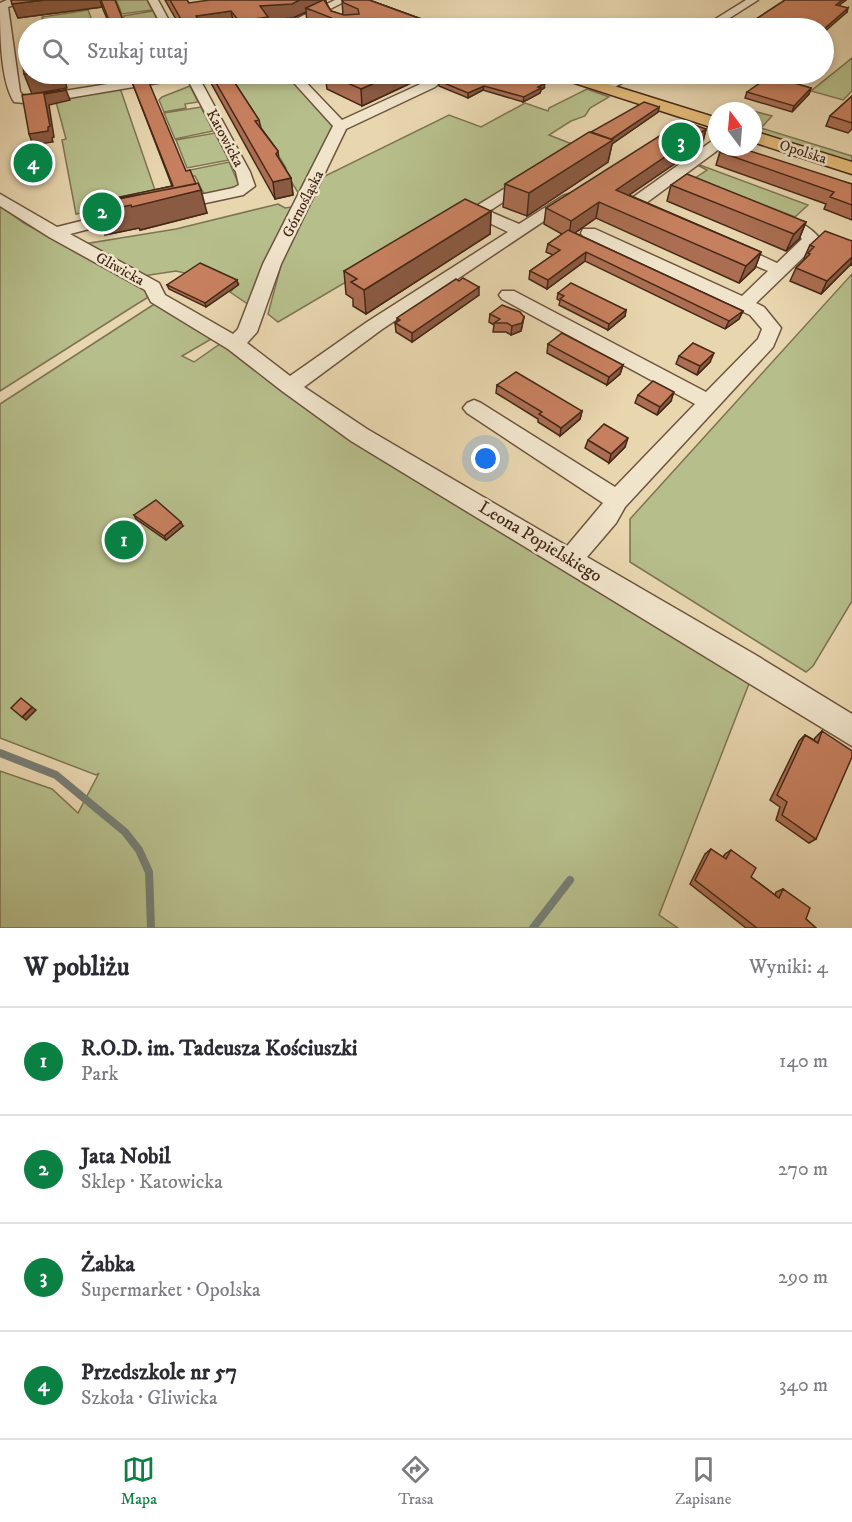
<!DOCTYPE html>
<html lang="pl">
<head>
<meta charset="utf-8">
<style>
  body { margin:0; font-family:"IM FELL DW Pica",serif; background:#f2f2f3; color:#2b2b33 }
  .compass { position:absolute; left:708px; top:102px; width:54px; height:54px; border-radius:50%; background:#fff; box-shadow:0 3px 9px #0003; rotate:344deg }
  .you { position:absolute; left:486px; top:459px; width:21px; height:21px; margin:-15px; border:4px solid #fff; border-radius:50%; background:#1a73e8; box-shadow:0 0 0 9px #1a73e833 }
  .badge { display:grid; place-items:center; width:39px; height:39px; border-radius:50%; background:#0b8043; color:#fff; font-size:20px; font-weight:700 }
  .pin { position:absolute; translate:-50% -50%; border:3px solid #fff; box-shadow:0 2px 6px #0006 }
  .list { margin:0; padding:0; list-style:none }
  h2 { display:flex; justify-content:space-between; align-items:center; height:78px; margin:0; padding:0 24px; font-size:26px }
  h2 small { font-size:20px; font-weight:400; color:#7c7c81 }
  .list li { display:grid; grid-template-columns:39px 1fr auto; gap:18px; align-items:center; box-sizing:border-box; height:108px; padding:0 24px; border-top:2px solid #e1e1e2 }
  .list b { display:block; font-size:22px; white-space:nowrap }
  .list p { margin:0; font-size:20px; white-space:nowrap; color:#7c7c81 }
  .list em { font-size:20px; font-style:normal; color:#7c7c81 }
  .icon { flex:none; width:33px; height:33px; fill:none; stroke:currentColor; stroke-width:2; stroke-linecap:round; stroke-linejoin:round }
  .map { position:relative; flex:none; width:852px; height:928px; overflow:hidden }
  .search { position:absolute; background:#fff; box-shadow:0 3px 9px #0003; left:18px; right:18px; top:18px; height:66px; display:flex; align-items:center; gap:15px; box-sizing:border-box; padding:0 21px; border-radius:33px; color:#7c7c81; font-size:22px }
  .sheet { height:510px; background:#fff }
  nav { display:flex; justify-content:space-around; align-items:center; box-sizing:border-box; height:84px; border-top:2px solid #e1e1e2; background:#fff; font-size:16px; color:#7c7c81 }
  nav a { display:grid; justify-items:center; gap:3px }
  nav .on { color:#0b8043 }
  .map>svg:first-child { display:block }
  .green { fill:#b6be8b; stroke:#7e7452; stroke-width:1.5 }
  .lines { fill:none; stroke-linecap:round; stroke-linejoin:round }
  .stream { stroke:#777e74; stroke-width:8 }
  .minor-casing { stroke:#6e543e; stroke-width:3 }
  .major-casing { stroke:#452918; stroke-width:3 }
  .minor { fill:#f0e4cb; fill-rule:evenodd }
  .major { fill:#e4bb78; fill-rule:evenodd }
  .wall { fill:#ab6e52; stroke:#452918; stroke-width:1.5 }
  .shaded-wall { fill:#8b5a42; stroke:#452918; stroke-width:1.5 }
  .building { fill:#c7805f; stroke:#452918; stroke-width:1.5 }
  .labels { text-anchor:middle; dominant-baseline:central; stroke-width:5; stroke-linejoin:round; paint-order:stroke }
  .far-street-label { font-size:15px; fill:#452918; stroke:#f0e4cb }
  .street-label { font-size:18px; fill:#452918; stroke:#f0e4cb }
</style>
</head>
<body>
<div class="map">
<svg width="852" height="928" viewBox="0 0 852 928">
  <rect width="100%" height="100%" fill="#e8d6af"/>
  <filter id="stains"><feTurbulence type="fractalNoise" baseFrequency=".00333" numOctaves="4"/><feColorMatrix values="0 0 0 0 .2 0 0 0 0 .09 0 0 0 0 .02 0 0 0 .5 -.17"/></filter>
  <radialGradient id="worn" r=".72"><stop offset=".6" stop-color="#630" stop-opacity="0"/><stop offset="1" stop-color="#630" stop-opacity=".3"/></radialGradient>
  <!-- green -->
  <path class="green" d="M116,0H147L152,10L122,14Z
    M88,10L95,28H45L42,17Z
    M153,11L161,27L129,28L123,16Z
    M852,58V91L843,100L811,91Z
    M229,74H289L331,123L333,129L299,194L285,172L286,168L280,158L275,156Z
    M190,86L198,102L185,104L186,108L164,112L159,100L162,97Z
    M120,88L157,196L76,214L62,140L66,139L55,98Z
    M587,89L609,97L590,108L585,116L571,121L549,135L577,146L278,322L268,314L284,254L323,177L449,115L481,127L525,103L548,111L549,108Z
    M201,107L213,131L175,139L164,113Z
    M752,111H753L772,116L761,128L852,156V163L753,130Z
    M215,133L229,160L187,168L176,140Z
    M229,162L240,187L205,196L195,176H192L190,170Z
    M700,165L808,205L795,217L695,178L707,170L699,166Z
    M278,204L285,208L299,206L249,305L230,292L239,284L201,266L189,274L176,271L143,276L84,244L176,229Z
    M0,206L24,223L148,292L147,298L137,304L0,391Z
    M852,274V601L813,666L806,672L630,562V519Z
    M156,303L213,338L182,356L194,362L220,344L316,413L752,676L659,915L678,928H0V771L52,789L78,813L99,773L96,775L0,738V404Z"/>
  <g class="lines">
    <!-- stream -->
    <path class="stream" d="M0,753L56,775L125,832L139,850L149,872L151,928
      M533,928L570,880"/>
    <defs>
      <path id="minor" d="M7,0H30L8,7L20,92L23,95L33,96L170,74H197L250,172L255,186L243,195L173,210L165,205L167,202L233,188L239,185L236,172L187,78L33,104L14,102C0,80 0,30 0,3Z
        M148,0H158L173,28H163Z
        M335,0H348L292,28H278Z
        M746,0H758L714,28H701Z
        M286,74H298L342,120L427,81L435,74H448L435,87L346,129L281,264L257,332L247,343L290,376L367,322L508,232L481,219L475,211L478,205L525,176H535L538,179L491,210L493,213L519,224L563,196L569,194L577,199L381,330L304,387L367,429L567,546L603,503L467,413L463,408L467,403L474,400L481,403L615,487L695,404L502,299L499,295L502,291H514L706,392L758,339L762,329L750,315L583,237L581,233L583,229H595L742,296L768,271L724,252L722,248L724,244H736L777,263L802,239L798,234L769,222L767,219L769,216L775,214C792,218 810,225 820,239L818,243L756,303L764,307L781,328L773,347L625,507L616,523L587,557L754,654L852,714V746L351,441L282,391L228,349L151,302L145,290L49,237L0,206V194L57,227L129,209L135,211L137,214L135,217L70,234L159,283L165,295L233,334L238,329L263,264L333,126Z
        M624,74H639L609,90L604,91L598,87Z
        M717,140V147H722L646,203V206L663,216L661,219C651,222 637,216 630,208L632,198L712,141Z"/>
      <path id="major" d="M348,0H367L436,25L438,28H419L350,3Z
        M554,74H576L717,118V129L556,77Z
        M753,131L852,162V174L753,142Z"/>
    </defs>
    <!-- minor casing -->
    <use href="#minor" class="minor-casing"/>
    <!-- major casing -->
    <use href="#major" class="major-casing"/>
    <!-- minor -->
    <use href="#minor" class="minor"/>
    <!-- major -->
    <use href="#major" class="major"/>
  </g>
  <!-- wall -->
  <path class="wall" d="M11,0H115L126,28H111L102,7L18,18Z
    M165,0H187L189,3L326,2L331,11L343,15L342,0H369L421,19V28H321L307,23L306,12L293,18L269,20L270,28H237L234,25L209,28H181Z
    M785,0H846L839,5L847,12L824,28H746L747,25Z
    M206,74H229L259,120L261,128L278,151L279,159L291,178L293,195L275,199Z
    M325,74H410L411,83L362,106L327,89Z
    M660,74H729L718,82L691,74L682,80Z
    M762,74H796L788,81Z
    M439,81L544,88L541,90L540,93L523,102L483,90L468,98L439,86Z
    M132,82L186,171L207,213L140,230L139,228L105,235L95,203L172,186Z
    M811,88L809,94L792,112L745,98L747,92Z
    M852,96V129L848,133L826,126L830,116Z
    M659,107L658,112L612,144L608,162L527,216L503,207L505,184L591,132Z
    M706,129L702,145L629,195L761,252L755,268L739,283L596,218L575,233L743,311L739,319L725,329L585,261L547,289L529,279L530,271L553,255L546,252L548,244L562,234L544,224L546,208Z
    M720,152L852,184V220L824,209L826,204L716,165Z
    M671,185L806,222L799,239L786,251L667,201Z
    M491,211L490,234L366,314L353,306V299L346,294L344,271Z
    M852,241V265L851,264L821,294L790,281L796,268L805,259L804,258L810,245Z
    M237,280L238,285L206,307L169,289L167,285Z
    M558,293L626,310L625,316L608,330L559,305L560,301L557,299Z
    M479,295L412,342L396,332L395,323L397,322V318Z
    M490,314L524,317L521,331L511,335L506,332H493L494,325L489,322Z
    M548,344L623,365L620,374L607,385L547,353Z
    M679,356L710,362L697,375L676,364Z
    M497,385L582,411L580,419L560,436L538,422V419L496,393Z
    M638,395L671,401L657,415L635,403Z
    M588,440L625,447L609,463L585,448Z
    M134,515L183,526L166,540L136,519Z
    M822,731L816,839L809,843L776,820L780,807L770,800L799,741L805,735L814,740L815,738Z
    M711,849L723,857L725,854L731,850L751,877L775,895L776,892L783,889L806,919L816,928H746L690,884L705,854Z"/>
  <!-- shaded-wall -->
  <path class="shaded-wall" d="M45,0H100L102,7L18,18L12,4Z
    M300,0H326V2L310,10L306,8V12L293,18L269,20L270,28H240L239,21L260,6Z
    M842,0H846L834,9L836,5Z
    M848,8L847,12L824,32V29Z
    M231,11L234,25L209,28H198L196,16Z
    M421,19V28H396Z
    M24,74H63L67,88L32,94Z
    M128,74H143L144,76L130,78Z
    M395,74H410L411,83L362,106L361,89Z
    M684,74H691L682,80Z
    M720,74H729L718,82Z
    M790,74H796L788,81Z
    M545,83L544,88L541,90L540,93L523,102L524,97L538,87Z
    M484,86L483,90L468,98V93Z
    M811,88L809,94L792,112L794,106Z
    M66,90L70,100L49,105L54,137L52,138L53,142L33,145L29,134L44,94Z
    M659,107L658,112L612,144L608,162L527,216L529,193L603,145Z
    M706,129L702,145L613,206L616,190Z
    M291,178L293,195L275,199L273,182Z
    M201,190L207,213L140,230L139,228L105,235L96,212Z
    M599,202L596,218L569,237L571,221Z
    M491,211L490,234L366,314L364,290Z
    M806,222L799,239L786,251L794,234Z
    M586,252L585,261L547,289L548,280Z
    M761,252L755,268L739,283L746,266Z
    M852,257L851,264L821,294L827,281Z
    M237,280L238,285L206,307L205,303Z
    M479,287V295L412,342V333Z
    M626,310L625,316L608,330L609,324Z
    M743,311L739,319L725,329L729,321Z
    M524,317L521,331L511,335L512,326Z
    M714,353L710,362L697,375L700,366Z
    M623,365L620,374L607,385L609,377Z
    M674,392L671,401L657,415L660,407Z
    M582,411L580,419L560,436L561,428Z
    M628,438L625,447L609,463L611,454Z
    M181,522L183,526L166,540L164,536Z
    M32,707L36,710L26,720L22,717Z"/>
  <!-- building -->
  <path class="building" d="M11,0H45L12,4Z
    M101,0H115L126,28H112Z
    M170,0H187L189,3L209,0H300L292,4L260,6L268,17L239,21L231,11L196,16L198,19L196,20L201,28H186Z
    M323,0H324L331,11L344,15L359,14L358,9L344,3L342,0H369L421,19L396,28H344L352,26L306,8Z
    M785,0H842L836,5L848,8L824,29L761,28L747,25Z
    M635,25L645,28H630Z
    M23,66H28V74H31H24Z
    M211,74H229L259,120L255,121L278,151L276,154L291,178L273,182Z
    M327,74H395L361,89Z
    M454,74H516L545,83L538,87L541,88L524,97L484,86L468,93L439,81Z
    M770,76L811,88L794,106L747,92Z
    M148,80L186,171L190,170L196,184L95,203V202L173,186L132,82Z
    M66,90L44,94L50,126L48,127V131L29,134L22,95Z
    M852,96V123L830,116Z
    M644,102L659,107L611,139L591,132Z
    M683,121L706,129L616,190L761,252L746,266L599,202L571,221L546,208Z
    M589,132L613,140L529,193L505,184Z
    M728,147H738L852,184V205L830,197L834,192L720,152Z
    M687,174L806,222L794,234L671,185Z
    M198,183L201,190L132,207L131,205L96,212L94,204Z
    M465,199L491,211L364,290L351,282L357,279L344,271Z
    M568,230L743,311L729,321L586,252L548,280L530,271L560,250L548,244Z
    M825,231L852,241V257L827,281L796,268L810,254L808,253L814,247L810,245Z
    M200,263L237,280L205,303L167,285Z
    M463,278L479,287L412,333L395,323L400,320L397,318L401,315L456,279L459,281Z
    M571,283L626,310L609,324L560,299L564,296L558,293Z
    M502,305L520,312L524,317L522,323L512,326L507,323H494L500,319L490,314Z
    M562,333L623,365L609,377L548,344Z
    M693,343L714,353L700,366L679,356Z
    M516,372L582,411L561,428L539,414L542,412L497,385Z
    M653,381L674,392L660,407L638,395Z
    M604,424L628,438L611,454L588,440Z
    M156,500L181,522L164,536L134,515Z
    M21,698L32,707L22,717L11,708Z
    M822,731L852,751V757L816,839L782,815L787,802L777,795L805,735L818,743Z
    M711,849L726,859L731,850L756,868L751,877L779,898L783,889L810,908L806,919L816,928H757L695,880Z"/>
  <g class="labels">
    <!-- far-street labels -->
    <g class="far-street-label">
      <text transform="translate(225 138) rotate(62)">Katowicka</text>
      <text transform="translate(803 152) rotate(18)">Opolska</text>
      <text transform="translate(303 204) rotate(-63)">Górnośląska</text>
      <text transform="translate(120 269) rotate(29)">Gliwicka</text>
    </g>
    <!-- street labels -->
    <g class="street-label">
      <text transform="translate(540 542) rotate(31)">Leona Popielskiego</text>
    </g>
  </g>
  <rect width="100%" height="100%" filter="url(#stains)"/>
  <rect width="100%" height="100%" fill="url(#worn)"/>
</svg>
<svg class="compass" viewBox="-18 -18 36 36"><path d="M0-13l5 13h-10z" fill="#e53935"/><path d="M0 13l5-13h-10z" fill="#7c7c81"/></svg>
<div class="you"></div>
<div class="pin badge" style="left:124px;top:540px">1</div>
<div class="pin badge" style="left:102px;top:212px">2</div>
<div class="pin badge" style="left:681px;top:142px">3</div>
<div class="pin badge" style="left:33px;top:163px">4</div>
<div class="search"><svg class="icon" aria-label="search" viewBox="0 0 24 24"><circle cx="10" cy="10" r="6"/><path d="M15 15l6 6"/></svg>Szukaj tutaj</div>
</div>
<section class="sheet">
<h2>W pobliżu<small>Wyniki: 4</small></h2>
<ul class="list">
<li><span class="badge">1</span><div><b>R.O.D. im. Tadeusza Kościuszki</b><p>Park</p></div><em>140 m</em></li>
<li><span class="badge">2</span><div><b>Jata Nobil</b><p>Sklep · Katowicka</p></div><em>270 m</em></li>
<li><span class="badge">3</span><div><b>Żabka</b><p>Supermarket · Opolska</p></div><em>290 m</em></li>
<li><span class="badge">4</span><div><b>Przedszkole nr 57</b><p>Szkoła · Gliwicka</p></div><em>340 m</em></li>
</ul>
</section>
<nav>
<a class="on"><svg class="icon" aria-label="map" viewBox="0 0 24 24"><path d="M3 6l6-2 6 2 6-2v14l-6 2-6-2-6 2zM9 4v14M15 6v14"/></svg>Mapa</a>
<a><svg class="icon" aria-label="directions" viewBox="0 0 24 24"><path d="M12 3l9 9-9 9-9-9zM9 14v-3h6M13 9l2 2-2 2"/></svg>Trasa</a>
<a><svg class="icon" aria-label="saved" viewBox="0 0 24 24"><path d="M7 4h10v16l-5-4-5 4z"/></svg>Zapisane</a>
</nav>
</body>
</html>
